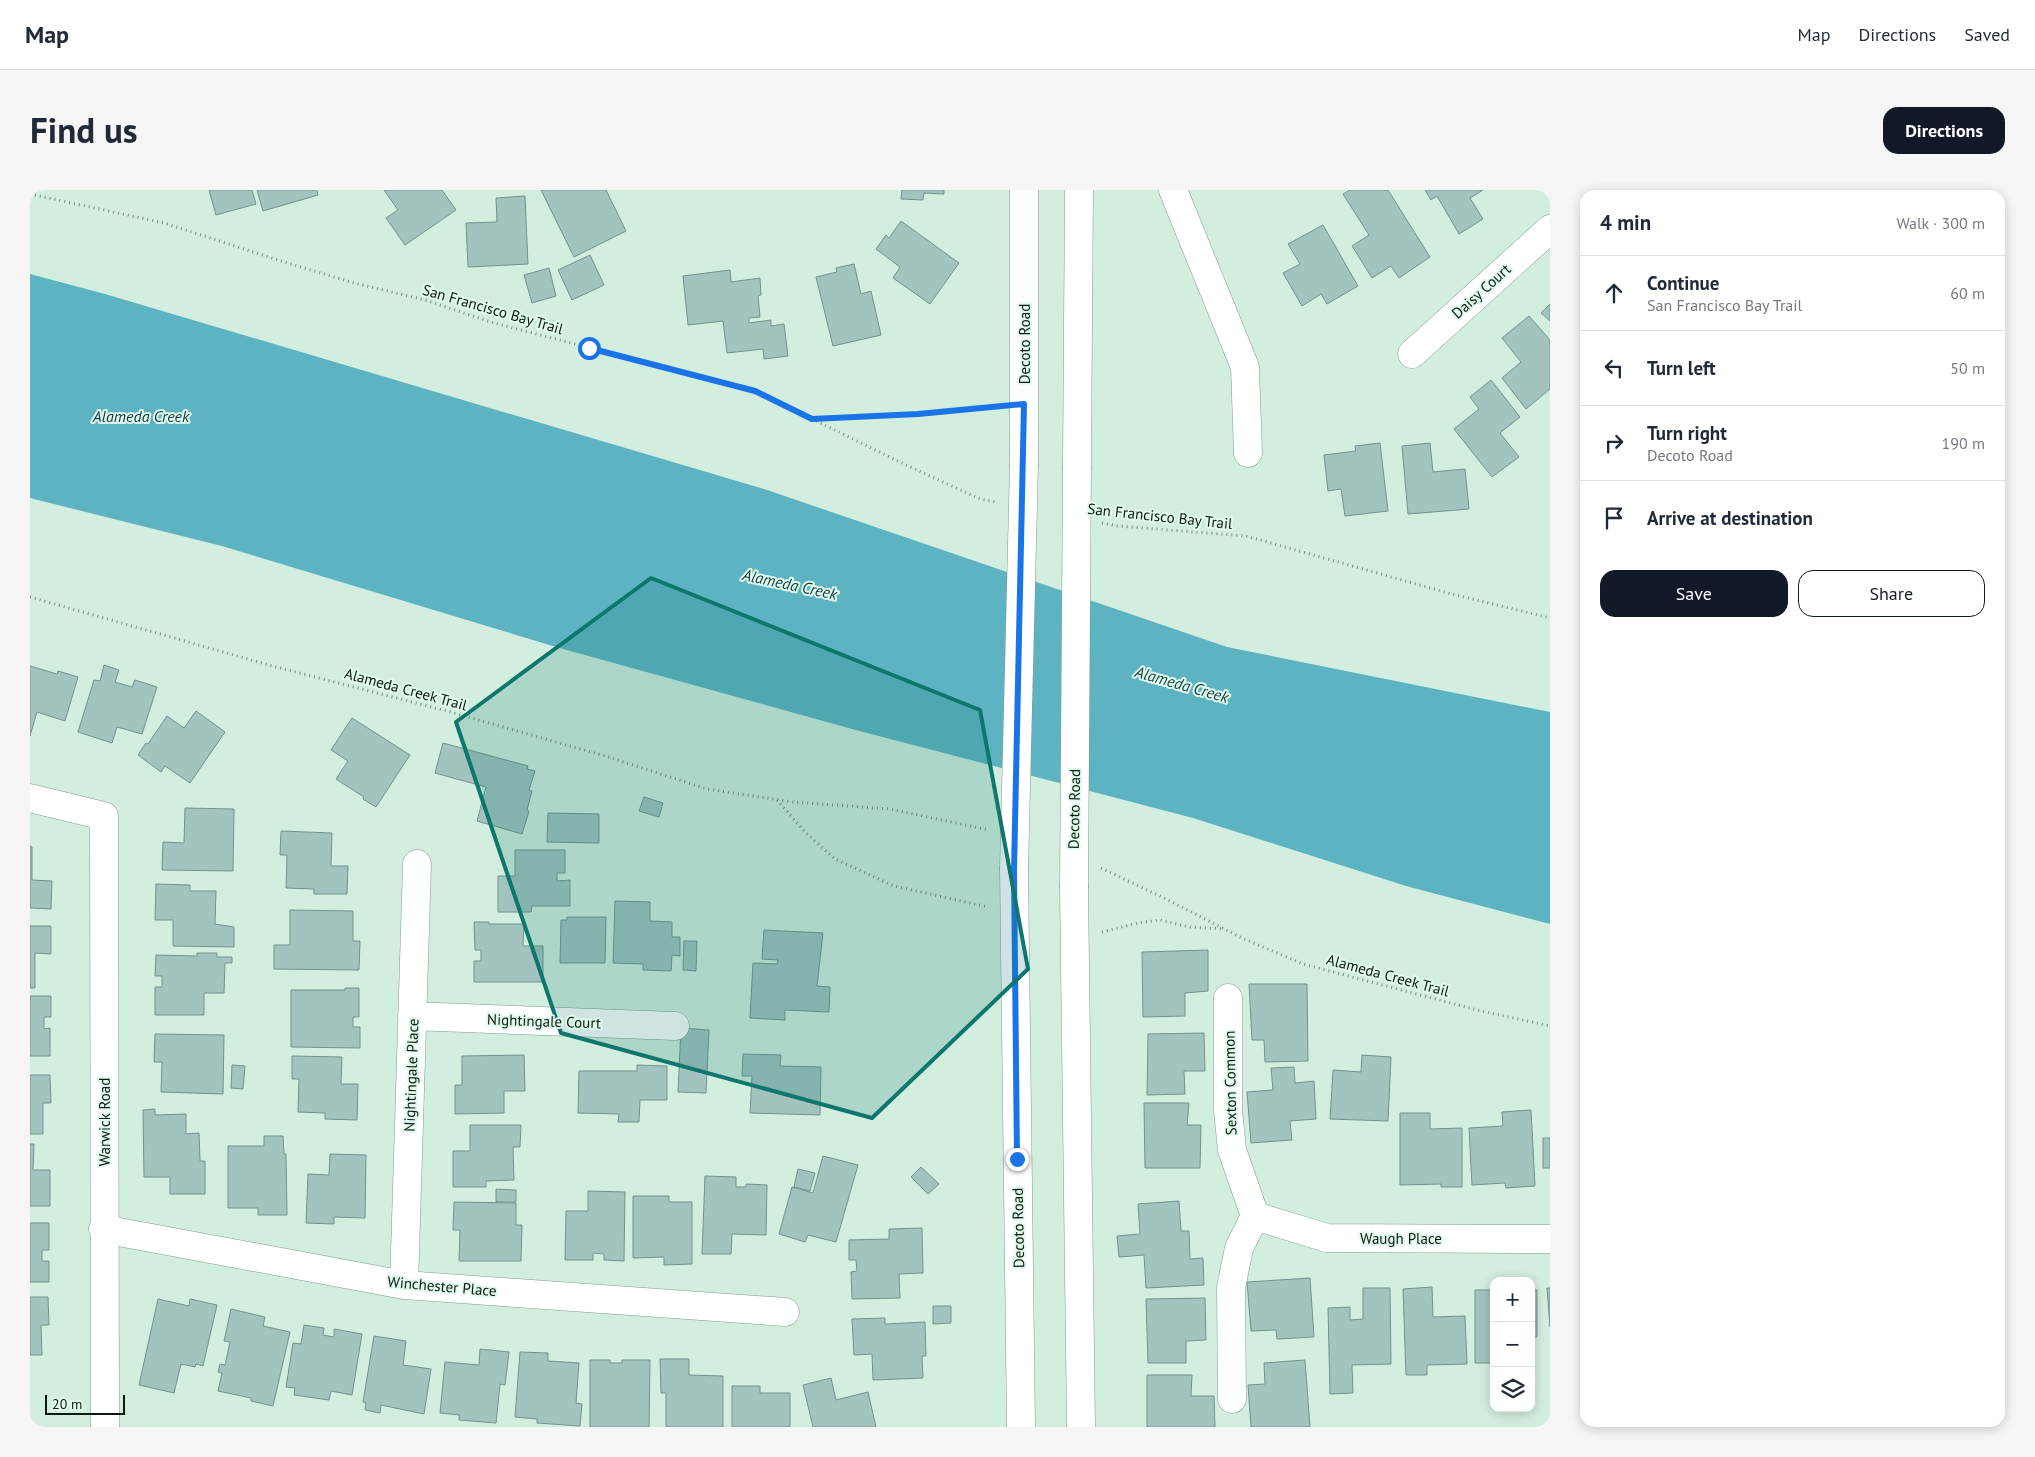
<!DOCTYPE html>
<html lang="en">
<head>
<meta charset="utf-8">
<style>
  body { margin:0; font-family:"PT Sans",sans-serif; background:#f6f6f7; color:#1f2937 }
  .controls { position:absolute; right:15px; bottom:15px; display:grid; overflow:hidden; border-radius:10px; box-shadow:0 2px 12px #0003 }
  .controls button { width:45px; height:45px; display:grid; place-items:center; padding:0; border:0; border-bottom:1px solid #e0e1e3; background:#fff; color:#1f2937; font:25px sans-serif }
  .scale { position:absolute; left:15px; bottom:12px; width:80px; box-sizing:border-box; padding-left:5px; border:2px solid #0e1712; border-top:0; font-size:14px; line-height:18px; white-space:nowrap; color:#0e1712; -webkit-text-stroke:4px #dffbec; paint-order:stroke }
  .stop { position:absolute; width:15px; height:15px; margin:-11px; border:4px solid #1a73e8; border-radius:50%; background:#fff }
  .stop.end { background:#1a73e8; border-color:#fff; box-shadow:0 1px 5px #0008 }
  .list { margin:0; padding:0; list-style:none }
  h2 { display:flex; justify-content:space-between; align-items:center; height:65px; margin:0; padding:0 20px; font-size:21px }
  h2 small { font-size:16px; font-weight:400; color:#747a83 }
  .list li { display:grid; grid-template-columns:32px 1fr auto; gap:15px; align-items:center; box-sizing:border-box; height:75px; padding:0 20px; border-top:1px solid #e0e1e3 }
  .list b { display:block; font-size:19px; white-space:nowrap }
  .list p { margin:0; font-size:16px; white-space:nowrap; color:#747a83 }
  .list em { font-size:16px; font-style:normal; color:#747a83 }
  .actions { display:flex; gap:10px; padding:15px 20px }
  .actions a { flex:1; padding:11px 0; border:1px solid #111827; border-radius:15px; text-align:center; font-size:18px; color:#111827 }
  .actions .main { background:#111827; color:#fff }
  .icon { flex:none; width:28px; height:28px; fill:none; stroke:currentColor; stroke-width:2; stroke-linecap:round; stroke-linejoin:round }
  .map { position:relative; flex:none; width:1520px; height:1237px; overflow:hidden; border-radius:15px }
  header { display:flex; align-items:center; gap:30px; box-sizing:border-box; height:70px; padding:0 25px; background:#fff; border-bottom:1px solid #e0e1e3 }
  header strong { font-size:24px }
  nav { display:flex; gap:28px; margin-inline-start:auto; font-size:18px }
  .intro { display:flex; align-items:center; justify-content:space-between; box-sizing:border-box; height:120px; padding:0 30px }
  h1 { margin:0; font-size:35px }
  .button { padding:12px 22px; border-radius:15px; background:#111827; color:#fff; font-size:18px; font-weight:700 }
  main { display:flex; gap:30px; padding:0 30px }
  aside { flex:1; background:#fff; border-radius:15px; box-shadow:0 2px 12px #0003 }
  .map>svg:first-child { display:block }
  .water { fill:#5eb3c2 }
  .building { fill:#a3c3be; stroke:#74928e }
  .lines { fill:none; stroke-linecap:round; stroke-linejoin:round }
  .minor-casing { stroke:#829c8e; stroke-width:29 }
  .major-casing { stroke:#829c8e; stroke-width:29 }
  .path { stroke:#778a80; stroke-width:3; stroke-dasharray:1 4; stroke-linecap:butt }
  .minor { stroke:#fff; stroke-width:28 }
  .major { stroke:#fff; stroke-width:28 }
  .major-bridge-casing { stroke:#829c8e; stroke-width:29; stroke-linecap:butt }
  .major-bridge { stroke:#fff; stroke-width:28 }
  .route { stroke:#1a73e8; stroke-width:6 }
  .marked { fill:#0f766e; fill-opacity:0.2; stroke:#0f766e; stroke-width:4; stroke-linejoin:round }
  .labels { text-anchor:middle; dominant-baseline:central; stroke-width:4; stroke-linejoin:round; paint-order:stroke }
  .street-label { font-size:15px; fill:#0e1712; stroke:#dffbec }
  .water-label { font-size:16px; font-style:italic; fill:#113a40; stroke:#dffbec }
</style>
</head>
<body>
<header>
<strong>Map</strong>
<nav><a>Map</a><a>Directions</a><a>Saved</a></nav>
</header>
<div class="intro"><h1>Find us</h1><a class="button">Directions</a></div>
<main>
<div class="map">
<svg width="1520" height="1237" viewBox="0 0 1520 1237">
  <rect width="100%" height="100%" fill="#d2eedf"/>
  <!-- water -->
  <path class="water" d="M0,84L75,104L737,300L1197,457L1520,522V734L1376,696L1163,628L822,539L526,457L192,356L0,308Z"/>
  <!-- building -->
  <path class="building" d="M179,0H222L226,14L186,25Z
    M227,0H287L288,5L233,21Z
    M354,0H412L426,20L375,55L356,28L368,20Z
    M511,0H576L596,41L544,67Z
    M872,0H914V4L894,3L893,10L871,9Z
    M1320,0H1358L1400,67L1369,88L1361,76L1342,88L1322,56L1339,45L1313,4Z
    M1395,0H1453L1440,8L1453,29L1429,44L1407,6L1401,10Z
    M495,6L498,74L438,77L436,33L467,32L466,8Z
    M871,31L929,73L900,114L863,88L870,77L846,59L856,45L859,48Z
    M1293,35L1328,96L1297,114L1291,104L1272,116L1253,83L1270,74L1258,54Z
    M560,65L574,95L542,110L528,80Z
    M824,74L831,104L841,101L851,145L803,156L786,87L807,82L806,78Z
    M519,78L526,106L502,113L494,85Z
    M700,80L701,92L730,88L731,105L728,106L730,127L719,128V133L741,130V136L754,134L758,166L734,169L733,159L697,163L693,131L658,135L653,86Z
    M1520,114V131L1511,123Z
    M1499,126L1520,150V199L1496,219L1472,188L1491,172L1472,148Z
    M1461,190L1490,227L1470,243L1489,267L1462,287L1424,239L1449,219L1440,207Z
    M1350,253L1358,321L1315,326L1311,299L1298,301L1294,265L1326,261L1325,256Z
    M1400,253L1403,282L1435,279L1439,319L1378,324L1372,256Z
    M74,475L89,480L85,492L102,497L105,490L127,497L112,544L87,537L82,553L48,542L64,490L70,491Z
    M0,476L27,484L28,481L48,487L35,531L7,522L0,546Z
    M166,521L195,542L160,593L135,576L131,582L108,565L116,553L118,554L137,526L154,538Z
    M322,528L380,565L346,617L333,609L334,607L306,589L318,571L301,560Z
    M413,553L498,576L497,579L505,581L499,600L502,601L497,620L499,621L492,644L447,631L456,597L405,583Z
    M614,607L633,613L629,627L609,621Z
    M155,618L204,619L203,681L132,680L133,652L154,653Z
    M518,623L569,624V653L517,652Z
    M251,641L302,643L301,676H318L317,704H284V699L256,698L257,665H250Z
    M0,656L2,657V690L22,691L21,719L0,718Z
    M485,660H535V683H527V691L540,690V716H502L501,722H468V686H485Z
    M126,694L160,695V701H186L185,734L204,737V757L143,756V730H125Z
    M585,711L620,712V731L642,732V747H650V766L642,765L641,781L613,780V774L583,773Z
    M260,720L323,721V751H330L329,780L244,779V755H260Z
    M537,727H576L575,773H530L531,730H537Z
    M444,732H459V734H494L493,756H513V792H444V771H451V760H445Z
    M0,736H21V764L5,763V798H0Z
    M734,740L793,743L787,796L800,797L799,822L755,820V830L720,828L723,773L747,774L748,770L732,769Z
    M654,751H667L666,781L653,780Z
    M1178,760V801L1155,803V826L1113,827L1112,762Z
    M167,763H187V767H202V773H195L194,803H174V825H125V797H132V786H125L126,765L167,766Z
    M1219,794H1277L1278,871L1235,872L1234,850H1222Z
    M315,798H329V827H323V837H330V858L261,857V800H315Z
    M0,806H21V827H14V839L20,838V866H0Z
    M651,838L679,840L676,903L648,902Z
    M1174,843L1175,881H1154L1155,904L1117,905L1118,844Z
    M125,844L194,845L193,904L131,902L132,872H124Z
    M713,864L751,865L750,876L791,877L790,925L720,923L722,886H712Z
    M494,865L495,901H474V923L425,924V895H432V866Z
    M1332,865L1361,867L1358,931L1300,929L1303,880L1331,882Z
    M262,866L312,867L311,894H328L327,930L295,929V923L268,922L269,889H262Z
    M202,875L215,876L213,899L201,898Z
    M607,875L637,876V910H610L609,932H588L589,924L548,923L549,881H607Z
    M1264,877L1265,893L1284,891L1286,929L1260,931L1262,950L1221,953L1217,902L1243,900L1241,878Z
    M0,885H20L21,913H13V944H0Z
    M1114,913H1159L1157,935H1171L1170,978H1115Z
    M125,919V925L156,924V944L169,943L170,971H175V1004H140V987H114L113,920Z
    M1501,920L1505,996L1476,998L1475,993L1442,995L1439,938L1473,936L1472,922Z
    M1370,923H1400V939L1432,938V997H1411V994L1370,995Z
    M440,935H491L490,957H483L484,990L456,991V997H423V961H440Z
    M234,946H253L254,964H256L257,1025H228V1018H198V956H234Z
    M1513,948H1520V978H1513Z
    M0,954H4L3,980H20V1016H0Z
    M300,964L336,965L335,1028L304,1027V1034L276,1033L278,984L299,985Z
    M793,966L828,975L806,1052L778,1045L775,1052L749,1044L762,997L783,1003Z
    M891,977L909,994L898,1004L881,987Z
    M768,979L785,983L780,1001L764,997Z
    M675,986L706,987V997H716V994L737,995L736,1045L702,1044L701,1064H672Z
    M466,999L486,1000V1012H466Z
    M558,1001L595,1002L594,1071L574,1070V1064L563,1063V1070H535L536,1021H558Z
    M603,1006H639V1012H662V1074L634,1075V1067L603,1068Z
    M1149,1011L1151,1041H1159L1160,1069L1173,1068L1174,1095L1116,1098L1114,1065L1089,1067L1087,1046L1110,1044L1108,1014Z
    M424,1012L486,1013V1035H492L491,1071H429L430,1040H423Z
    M0,1033H19V1060H12V1071H19V1092H0Z
    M892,1038L893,1083L869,1084L870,1108L822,1109L821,1082L827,1081L826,1070H819V1050L859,1049V1039Z
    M1280,1088L1284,1147L1247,1149L1246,1140L1221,1141L1217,1092Z
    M1402,1097L1403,1127L1435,1126L1437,1174L1397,1175V1185H1376L1373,1099Z
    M1333,1098H1360L1361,1174L1322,1175L1323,1203L1300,1204L1298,1118L1320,1117V1130L1333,1129Z
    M1517,1098H1520V1137Z
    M1445,1100H1464V1173H1445Z
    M1501,1100H1507V1147H1501Z
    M0,1107H18L19,1135H11L12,1165H0Z
    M1175,1108L1176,1150L1156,1151V1173H1118L1116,1109Z
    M128,1109L159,1116L160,1109L187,1115L173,1176L166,1174L165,1177L151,1174L144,1203L109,1195Z
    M903,1116H921V1133L903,1134Z
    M201,1119L235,1127L233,1136L260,1142L243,1216L221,1211V1208L188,1201L192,1183L188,1182L190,1174L195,1175L200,1152L194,1151Z
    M855,1128V1134L895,1132L896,1166H892L893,1188L843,1190L842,1164L824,1165L822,1129Z
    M274,1135L294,1138L293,1145L304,1147V1139L332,1144L322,1205L301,1201L299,1210L264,1205L265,1198L256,1197L263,1153L271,1154Z
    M344,1146L376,1151L373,1175L401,1179L394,1224L351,1215L350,1223L335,1220L336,1213L333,1212Z
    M450,1159L479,1162L475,1195L470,1194L466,1233L429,1230V1225L410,1223L415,1172L449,1175Z
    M490,1162L518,1163V1171L549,1173L546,1213L552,1214L550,1236L507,1233V1229L485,1227Z
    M630,1169H659V1185L693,1186V1237H636V1203H631Z
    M560,1170H580V1173H592V1170H620L619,1237H560Z
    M1275,1170L1280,1237H1221L1218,1195L1235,1194L1234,1173Z
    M1117,1185H1162L1161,1206H1184L1185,1237H1117Z
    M801,1188L806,1210L838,1202L846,1237H783L773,1195Z
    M702,1196H730V1203H760V1237H702Z"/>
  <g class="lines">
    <defs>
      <path id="minor" d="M1143,0L1215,177L1218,263
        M1382,164L1520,39
        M0,608L74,626L75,1237
        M1198,808V920L1202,960L1225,1026L1209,1058L1201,1098L1202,1209
        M382,826L645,836
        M1225,1026L1297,1048L1520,1049
        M73,1039L374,1095L755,1122
        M374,1095L387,674"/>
      <path id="major" d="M994,274V0
        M1047,276L1049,0
        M984,680L991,1237
        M1044,698L1051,1237"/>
    </defs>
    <!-- minor casing -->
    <use href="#minor" class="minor-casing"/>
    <!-- major casing -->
    <use href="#major" class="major-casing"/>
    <!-- path -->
    <path class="path" d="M0,4L134,33L254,72L324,93L395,110L464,133L725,201L872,273L950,309L966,312
      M783,229L888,224L969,216
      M1072,333L1088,336L1216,346L1418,403L1520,428
      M0,407L246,477L417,521L575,566L677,599L763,612L860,619L959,640
      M747,610L776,643L805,669L864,696L958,717
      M1071,678L1132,707L1212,748L1273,774L1447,820L1520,836
      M1072,742L1108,733L1130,730L1160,737L1193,739"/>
    <!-- minor -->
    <use href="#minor" class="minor"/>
    <!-- major -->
    <use href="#major" class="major"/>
    <defs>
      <path id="major-bridge" d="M984,680L994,274
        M1044,698L1047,276"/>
    </defs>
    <!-- major-bridge casing -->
    <use href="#major-bridge" class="major-bridge-casing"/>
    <!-- major-bridge -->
    <use href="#major-bridge" class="major-bridge"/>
  </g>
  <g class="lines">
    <!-- route -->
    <path class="route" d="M559,158L725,201L782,229L888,224L994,214L984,680L987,969"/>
  </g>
  <!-- marked area -->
  <path class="marked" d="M621,388L950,520L998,779L842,928L531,843L426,532Z"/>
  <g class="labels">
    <!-- street labels -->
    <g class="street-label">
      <text transform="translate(1451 101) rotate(-42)">Daisy Court</text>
      <text transform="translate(463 119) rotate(16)">San Francisco Bay Trail</text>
      <text transform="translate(994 154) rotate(-90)">Decoto Road</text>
      <text transform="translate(1130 326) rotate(6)">San Francisco Bay Trail</text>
      <text transform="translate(376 499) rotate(15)">Alameda Creek Trail</text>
      <text transform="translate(1044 619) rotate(-89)">Decoto Road</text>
      <text transform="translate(1358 785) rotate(15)">Alameda Creek Trail</text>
      <text transform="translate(514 831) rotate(2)">Nightingale Court</text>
      <text transform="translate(381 885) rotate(-88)">Nightingale Place</text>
      <text transform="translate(1200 893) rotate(-91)">Sexton Common</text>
      <text transform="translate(74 932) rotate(-90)">Warwick Road</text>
      <text transform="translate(988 1038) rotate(-91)">Decoto Road</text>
      <text x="1371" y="1048">Waugh Place</text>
      <text transform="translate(412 1096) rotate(5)">Winchester Place</text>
    </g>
    <!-- water labels -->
    <g class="water-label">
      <text x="111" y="226">Alameda Creek</text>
      <text transform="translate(760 394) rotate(12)">Alameda Creek</text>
      <text transform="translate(1152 494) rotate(16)">Alameda Creek</text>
    </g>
  </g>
</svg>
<div class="controls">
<button>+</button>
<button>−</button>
<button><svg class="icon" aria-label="layers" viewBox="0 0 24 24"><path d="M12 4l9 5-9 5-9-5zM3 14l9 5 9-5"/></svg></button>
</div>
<div class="scale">20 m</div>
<div class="stop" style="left:559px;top:158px"></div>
<div class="stop end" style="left:987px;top:969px"></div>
</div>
<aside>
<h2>4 min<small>Walk · 300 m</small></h2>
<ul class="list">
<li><svg class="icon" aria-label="ahead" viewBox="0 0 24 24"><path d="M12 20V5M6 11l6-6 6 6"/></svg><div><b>Continue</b><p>San Francisco Bay Trail</p></div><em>60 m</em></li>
<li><svg class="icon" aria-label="left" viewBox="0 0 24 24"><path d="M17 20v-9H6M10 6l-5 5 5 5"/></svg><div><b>Turn left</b></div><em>50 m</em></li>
<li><svg class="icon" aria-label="right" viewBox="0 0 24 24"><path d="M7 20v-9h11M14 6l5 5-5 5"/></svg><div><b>Turn right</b><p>Decoto Road</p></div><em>190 m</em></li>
<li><svg class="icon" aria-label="arrive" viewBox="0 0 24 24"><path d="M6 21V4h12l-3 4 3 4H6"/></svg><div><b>Arrive at destination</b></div></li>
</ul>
<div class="actions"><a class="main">Save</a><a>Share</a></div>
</aside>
</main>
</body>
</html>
